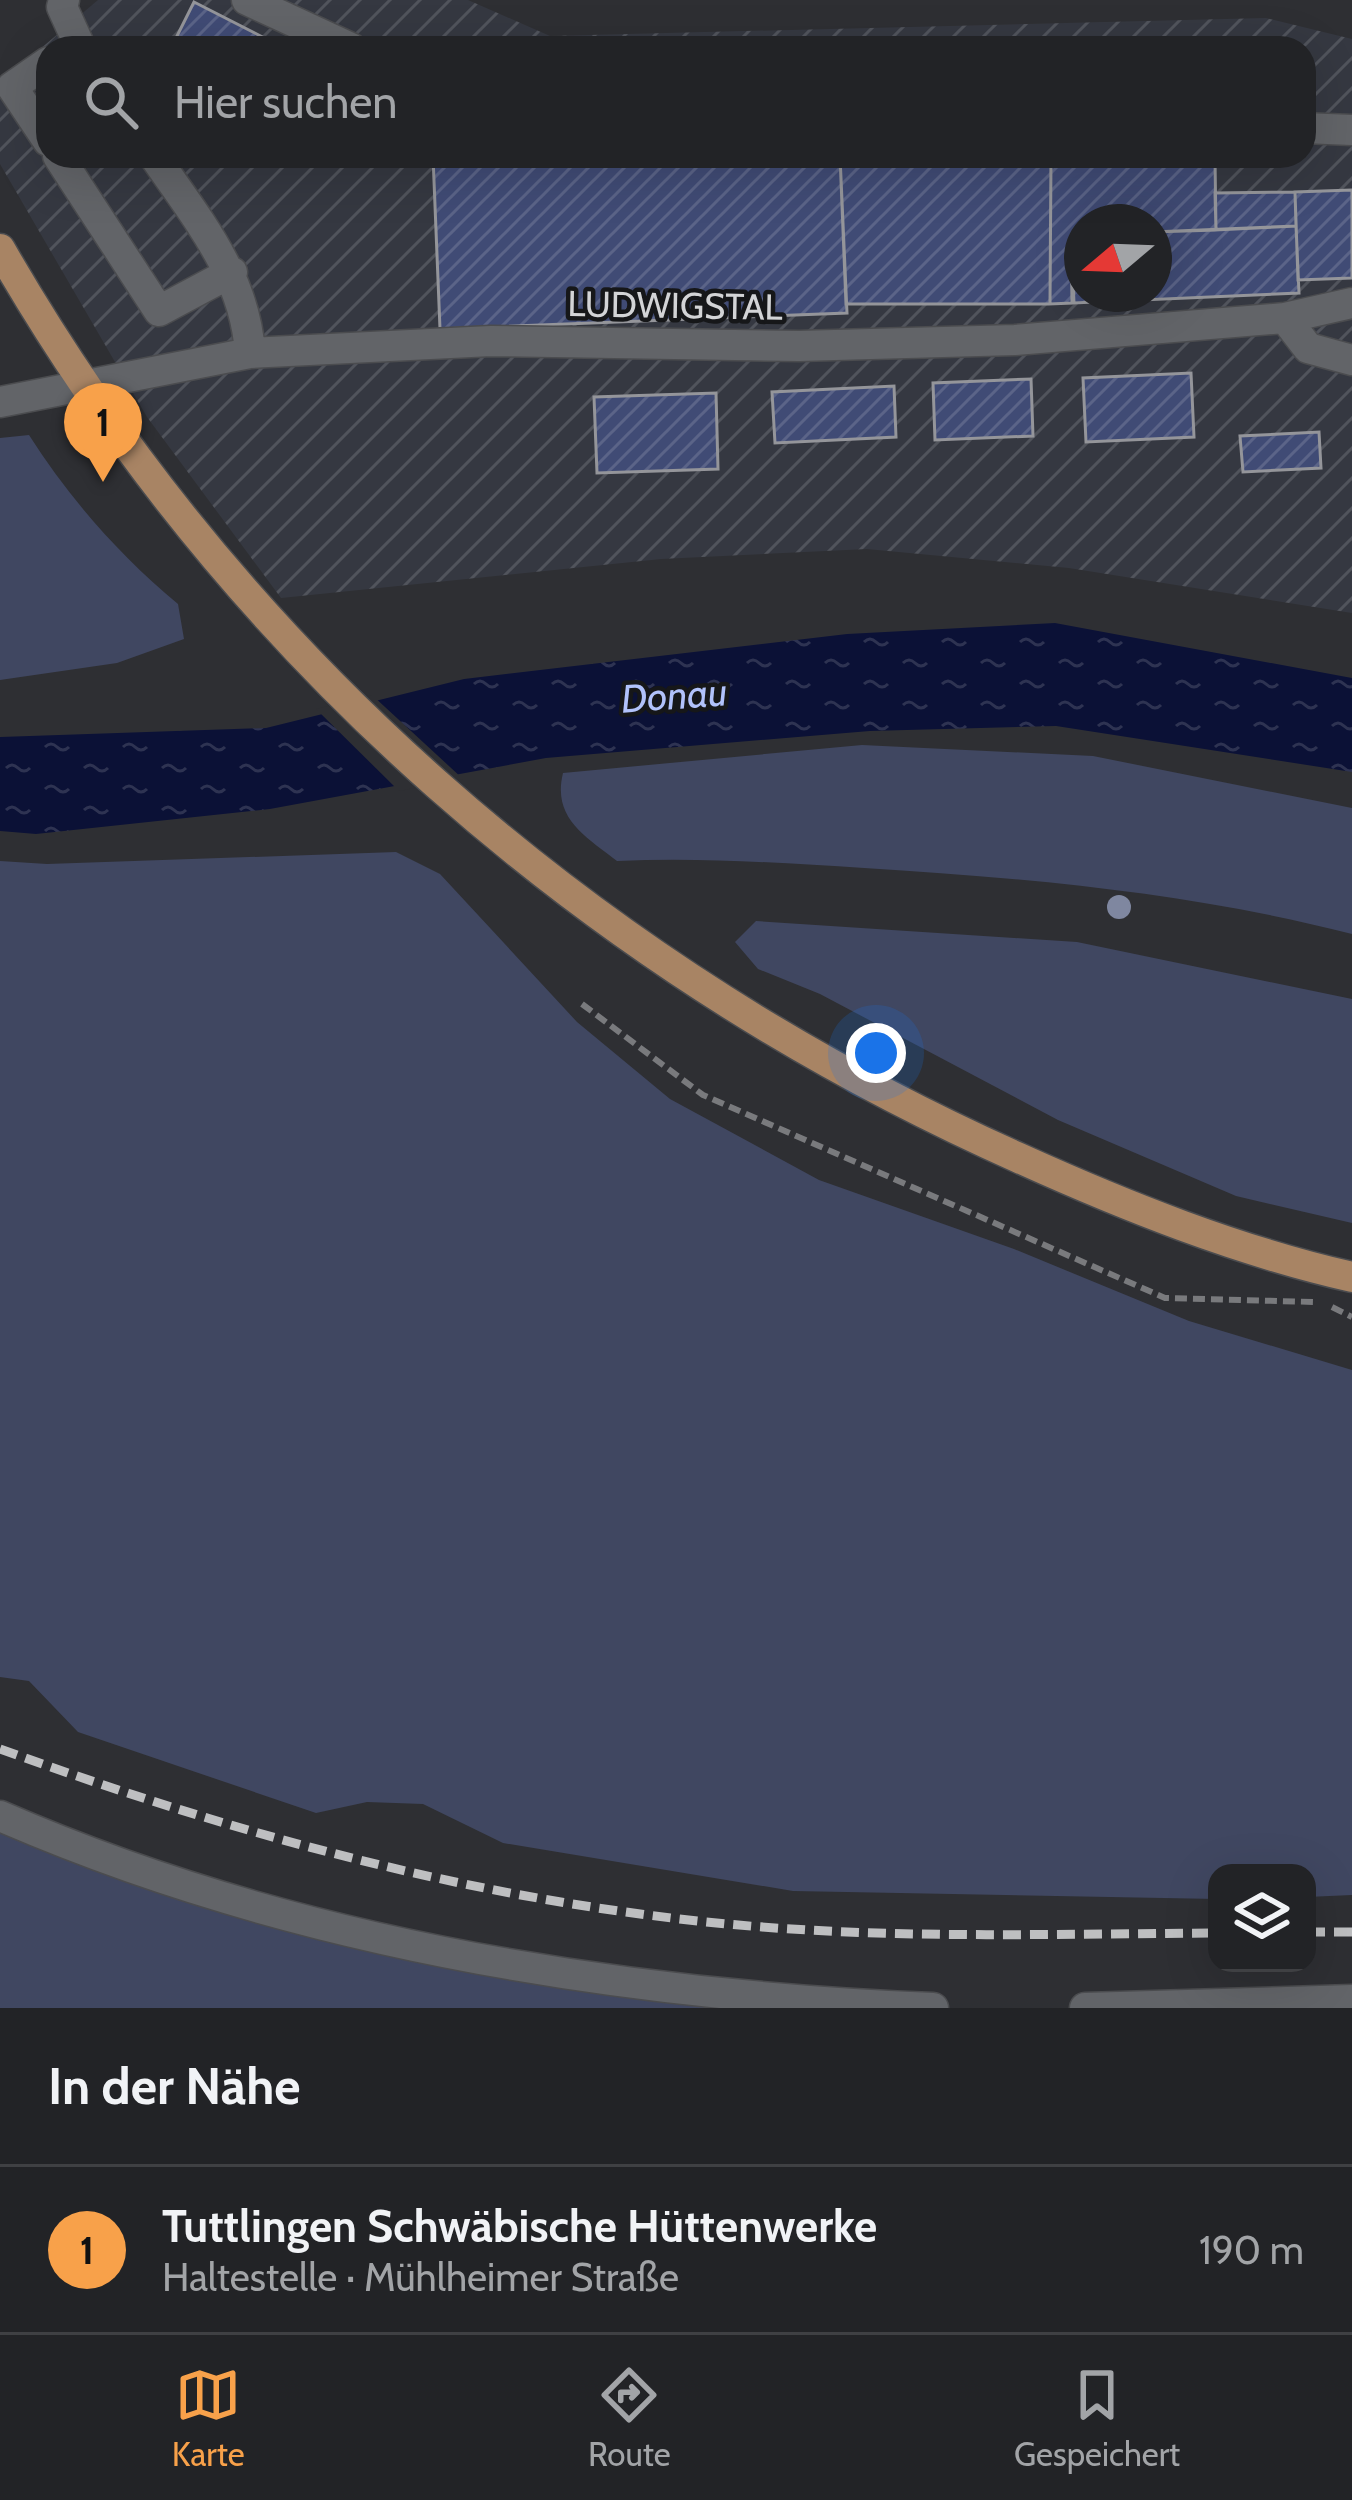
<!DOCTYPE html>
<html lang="de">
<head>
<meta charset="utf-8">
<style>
  body { margin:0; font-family:Cabin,sans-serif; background:#2e2f32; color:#f1f3f6 }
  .controls { position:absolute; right:36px; bottom:36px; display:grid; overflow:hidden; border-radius:24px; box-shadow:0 12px 48px #0002 }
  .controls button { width:108px; height:108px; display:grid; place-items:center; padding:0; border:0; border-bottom:3px solid #3f4043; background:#222326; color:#f1f3f6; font:60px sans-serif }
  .compass { position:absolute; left:1064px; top:204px; width:108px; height:108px; border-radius:50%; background:#222326; box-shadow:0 12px 48px #0002; rotate:251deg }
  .you { position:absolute; left:876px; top:1053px; width:42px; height:42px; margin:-30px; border:9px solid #fff; border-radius:50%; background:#1a73e8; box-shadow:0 0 0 18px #1a73e833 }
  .badge { display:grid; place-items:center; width:78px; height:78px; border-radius:50%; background:#f8a14a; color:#111; font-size:39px; font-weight:700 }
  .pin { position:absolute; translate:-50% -99px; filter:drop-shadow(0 3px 6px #0008) }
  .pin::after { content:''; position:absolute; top:63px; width:42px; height:36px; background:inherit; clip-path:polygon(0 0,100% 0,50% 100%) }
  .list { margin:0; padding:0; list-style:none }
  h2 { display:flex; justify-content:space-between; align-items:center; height:156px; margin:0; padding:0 48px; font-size:51px }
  h2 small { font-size:39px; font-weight:400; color:#a2a4a7 }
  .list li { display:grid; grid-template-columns:78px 1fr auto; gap:36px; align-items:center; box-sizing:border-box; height:168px; padding:0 48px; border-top:3px solid #3f4043 }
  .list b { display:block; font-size:45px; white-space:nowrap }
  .list p { margin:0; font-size:39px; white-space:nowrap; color:#a2a4a7 }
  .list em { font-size:39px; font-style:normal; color:#a2a4a7 }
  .icon { flex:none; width:66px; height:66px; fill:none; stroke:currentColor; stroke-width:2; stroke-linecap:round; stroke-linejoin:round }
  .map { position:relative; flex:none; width:1352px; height:2008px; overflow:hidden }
  .search { position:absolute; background:#222326; box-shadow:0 12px 48px #0002; left:36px; right:36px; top:36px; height:132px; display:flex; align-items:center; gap:30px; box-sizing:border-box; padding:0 42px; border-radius:36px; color:#a2a4a7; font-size:45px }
  .sheet { height:324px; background:#222326 }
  nav { display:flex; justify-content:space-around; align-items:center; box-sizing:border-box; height:168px; border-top:3px solid #3f4043; background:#222326; font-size:33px; color:#a2a4a7 }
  nav a { display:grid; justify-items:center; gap:6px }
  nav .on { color:#f8a14a }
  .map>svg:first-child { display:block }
  .industrial { fill:url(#industrial-furrows); fill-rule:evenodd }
  .grass { fill:#404761 }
  .water { fill:url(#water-ripples) }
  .pier { fill:#2e2f33 }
  .building { fill:url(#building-hatch); stroke:#94959a; stroke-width:3 }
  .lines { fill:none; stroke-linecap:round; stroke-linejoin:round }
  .minor-casing { stroke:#4b4c4f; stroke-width:33 }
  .major-casing { stroke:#4b4c4f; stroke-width:33 }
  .path { stroke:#797a7d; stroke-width:6; stroke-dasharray:12 6; stroke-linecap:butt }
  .minor { stroke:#626468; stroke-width:30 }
  .major { stroke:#a88464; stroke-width:30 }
  .rail { stroke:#bebfc1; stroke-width:9; stroke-dasharray:18 9; stroke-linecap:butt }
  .tree { fill:#7f87a0 }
  .labels { text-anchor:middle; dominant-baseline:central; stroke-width:9; stroke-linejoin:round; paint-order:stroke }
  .street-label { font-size:36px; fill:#d3d4d6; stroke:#161719 }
  .water-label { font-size:39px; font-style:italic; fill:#b1c2fa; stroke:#161719 }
</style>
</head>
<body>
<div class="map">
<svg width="1352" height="2008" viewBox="0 0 1352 2008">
  <defs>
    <pattern id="industrial-furrows" width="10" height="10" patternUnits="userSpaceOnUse" patternTransform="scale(3)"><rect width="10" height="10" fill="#353841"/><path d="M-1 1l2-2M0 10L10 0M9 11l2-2" fill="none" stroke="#51545c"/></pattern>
    <pattern id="water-ripples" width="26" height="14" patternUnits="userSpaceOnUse" patternTransform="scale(3)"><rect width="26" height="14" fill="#0b1136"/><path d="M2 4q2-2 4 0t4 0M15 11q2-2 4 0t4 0" fill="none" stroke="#2e3352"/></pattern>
    <pattern id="building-hatch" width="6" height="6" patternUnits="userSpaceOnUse" patternTransform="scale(3)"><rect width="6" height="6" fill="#404b75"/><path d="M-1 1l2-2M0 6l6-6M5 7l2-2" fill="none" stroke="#5b6488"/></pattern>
  </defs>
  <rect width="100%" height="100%" fill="#2e2f33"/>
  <!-- industrial -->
  <path class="industrial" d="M98,0H468L550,36L1266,18L1352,39V613L1069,568L867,549L661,559L281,598L147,417L0,164V83ZM48,48H1304V156H48ZM1082,222H1154V294H1082Z"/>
  <!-- grass -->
  <path class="grass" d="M29,435C69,498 120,556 178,604L184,639L117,663L0,680V438Z
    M862,745L1093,756L1352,808V934C1193,893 1027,878 864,868C781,863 700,857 617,861C585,836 552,818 563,773Z
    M396,852L440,874L577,1022L670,1099L819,1180L1014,1249L1189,1321L1352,1370V1895L1307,1897V1873H1217V1899L793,1891L503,1843L423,1804L367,1802L316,1813L78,1732L29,1681L0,1677V861L47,864Z
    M756,921L1077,942L1352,999V1223L1236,1196L1058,1120L820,994L758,969L735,942Z
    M0,1827L300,1930L819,2008H0Z"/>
  <!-- water -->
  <path class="water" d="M1055,623L1352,678V772L1056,726L870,731L546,758L270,809L36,834L0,831V737L266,728L464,679L847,634Z"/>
  <!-- pier -->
  <path class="pier" d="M372,695L463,779L399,791L316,709Z"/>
  <!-- building -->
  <path class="building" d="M194,2L284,48H171Z
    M996,40L1077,41V48H996Z
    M1077,41L1268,42V48H1077Z
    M433,156H840L847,313L440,329Z
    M840,156H1051L1050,304H846Z
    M1051,158L1215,159L1216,230L1154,232V222H1082V235L1071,236L1072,303L1050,304Z
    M1352,190V278L1298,280L1295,192Z
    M1295,192L1296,226L1216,230L1215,193Z
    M1296,226L1299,293L1074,303L1071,236L1082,235V294H1154V232Z
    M1191,373L1194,437L1086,442L1083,378Z
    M1031,379L1033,436L935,440L933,383Z
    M894,386L896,437L775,443L772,392Z
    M716,393L718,469L597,473L594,397Z
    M1319,432L1321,468L1243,472L1240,436Z"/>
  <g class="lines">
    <defs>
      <path id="minor" d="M64,0L62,7L78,42
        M247,0L351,48
        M48,62L12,87L48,141
        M1304,128L1352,130
        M58,156L159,311L232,272
        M154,156C197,219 245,275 250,353
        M1285,318L1308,348L1352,360
        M0,402L250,353L491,341L799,346L1015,340L1285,318L1352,303
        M0,1816C292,1943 617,1995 933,2008
        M1085,2008L1352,2000"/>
      <path id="major" d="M0,249C233,655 593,968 1019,1158C1125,1206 1238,1251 1352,1277"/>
    </defs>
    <!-- minor casing -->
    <use href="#minor" class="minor-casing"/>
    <!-- major casing -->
    <use href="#major" class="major-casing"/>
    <!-- path -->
    <path class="path" d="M582,1004L703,1095L1165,1298L1315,1302
      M1332,1307L1352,1317"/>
    <!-- minor -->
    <use href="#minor" class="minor"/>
    <!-- major -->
    <use href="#major" class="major"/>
    <!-- rail -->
    <path class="rail" d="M0,1749C227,1831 457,1895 698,1921C869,1940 1045,1934 1217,1933
      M1307,1932H1352"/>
  </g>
  <!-- trees -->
  <circle class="tree" cx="1119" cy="907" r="12"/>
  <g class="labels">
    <!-- street labels -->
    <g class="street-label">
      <text transform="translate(675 305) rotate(1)">LUDWIGSTAL</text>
    </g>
    <!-- water labels -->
    <g class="water-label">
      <text transform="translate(674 695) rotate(-4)">Donau</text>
    </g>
  </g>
</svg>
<div class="controls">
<button><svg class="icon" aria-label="layers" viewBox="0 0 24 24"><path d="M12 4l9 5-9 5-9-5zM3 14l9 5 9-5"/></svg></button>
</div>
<svg class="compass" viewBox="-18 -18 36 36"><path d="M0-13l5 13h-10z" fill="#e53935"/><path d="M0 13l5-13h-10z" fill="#a2a4a7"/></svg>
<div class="you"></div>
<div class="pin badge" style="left:103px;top:482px">1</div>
<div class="search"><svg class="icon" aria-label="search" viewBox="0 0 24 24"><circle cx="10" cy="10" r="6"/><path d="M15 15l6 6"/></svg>Hier suchen</div>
</div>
<section class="sheet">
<h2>In der Nähe<small></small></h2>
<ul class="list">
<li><span class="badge">1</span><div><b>Tuttlingen Schwäbische Hüttenwerke</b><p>Haltestelle · Mühlheimer Straße</p></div><em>190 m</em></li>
</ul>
</section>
<nav>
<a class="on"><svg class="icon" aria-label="map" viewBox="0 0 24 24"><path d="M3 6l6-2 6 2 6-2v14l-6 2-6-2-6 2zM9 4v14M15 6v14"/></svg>Karte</a>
<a><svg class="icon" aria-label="directions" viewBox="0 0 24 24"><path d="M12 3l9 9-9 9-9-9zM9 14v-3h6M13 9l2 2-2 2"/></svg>Route</a>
<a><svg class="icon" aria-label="saved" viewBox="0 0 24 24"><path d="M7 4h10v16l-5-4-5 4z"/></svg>Gespeichert</a>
</nav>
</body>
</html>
